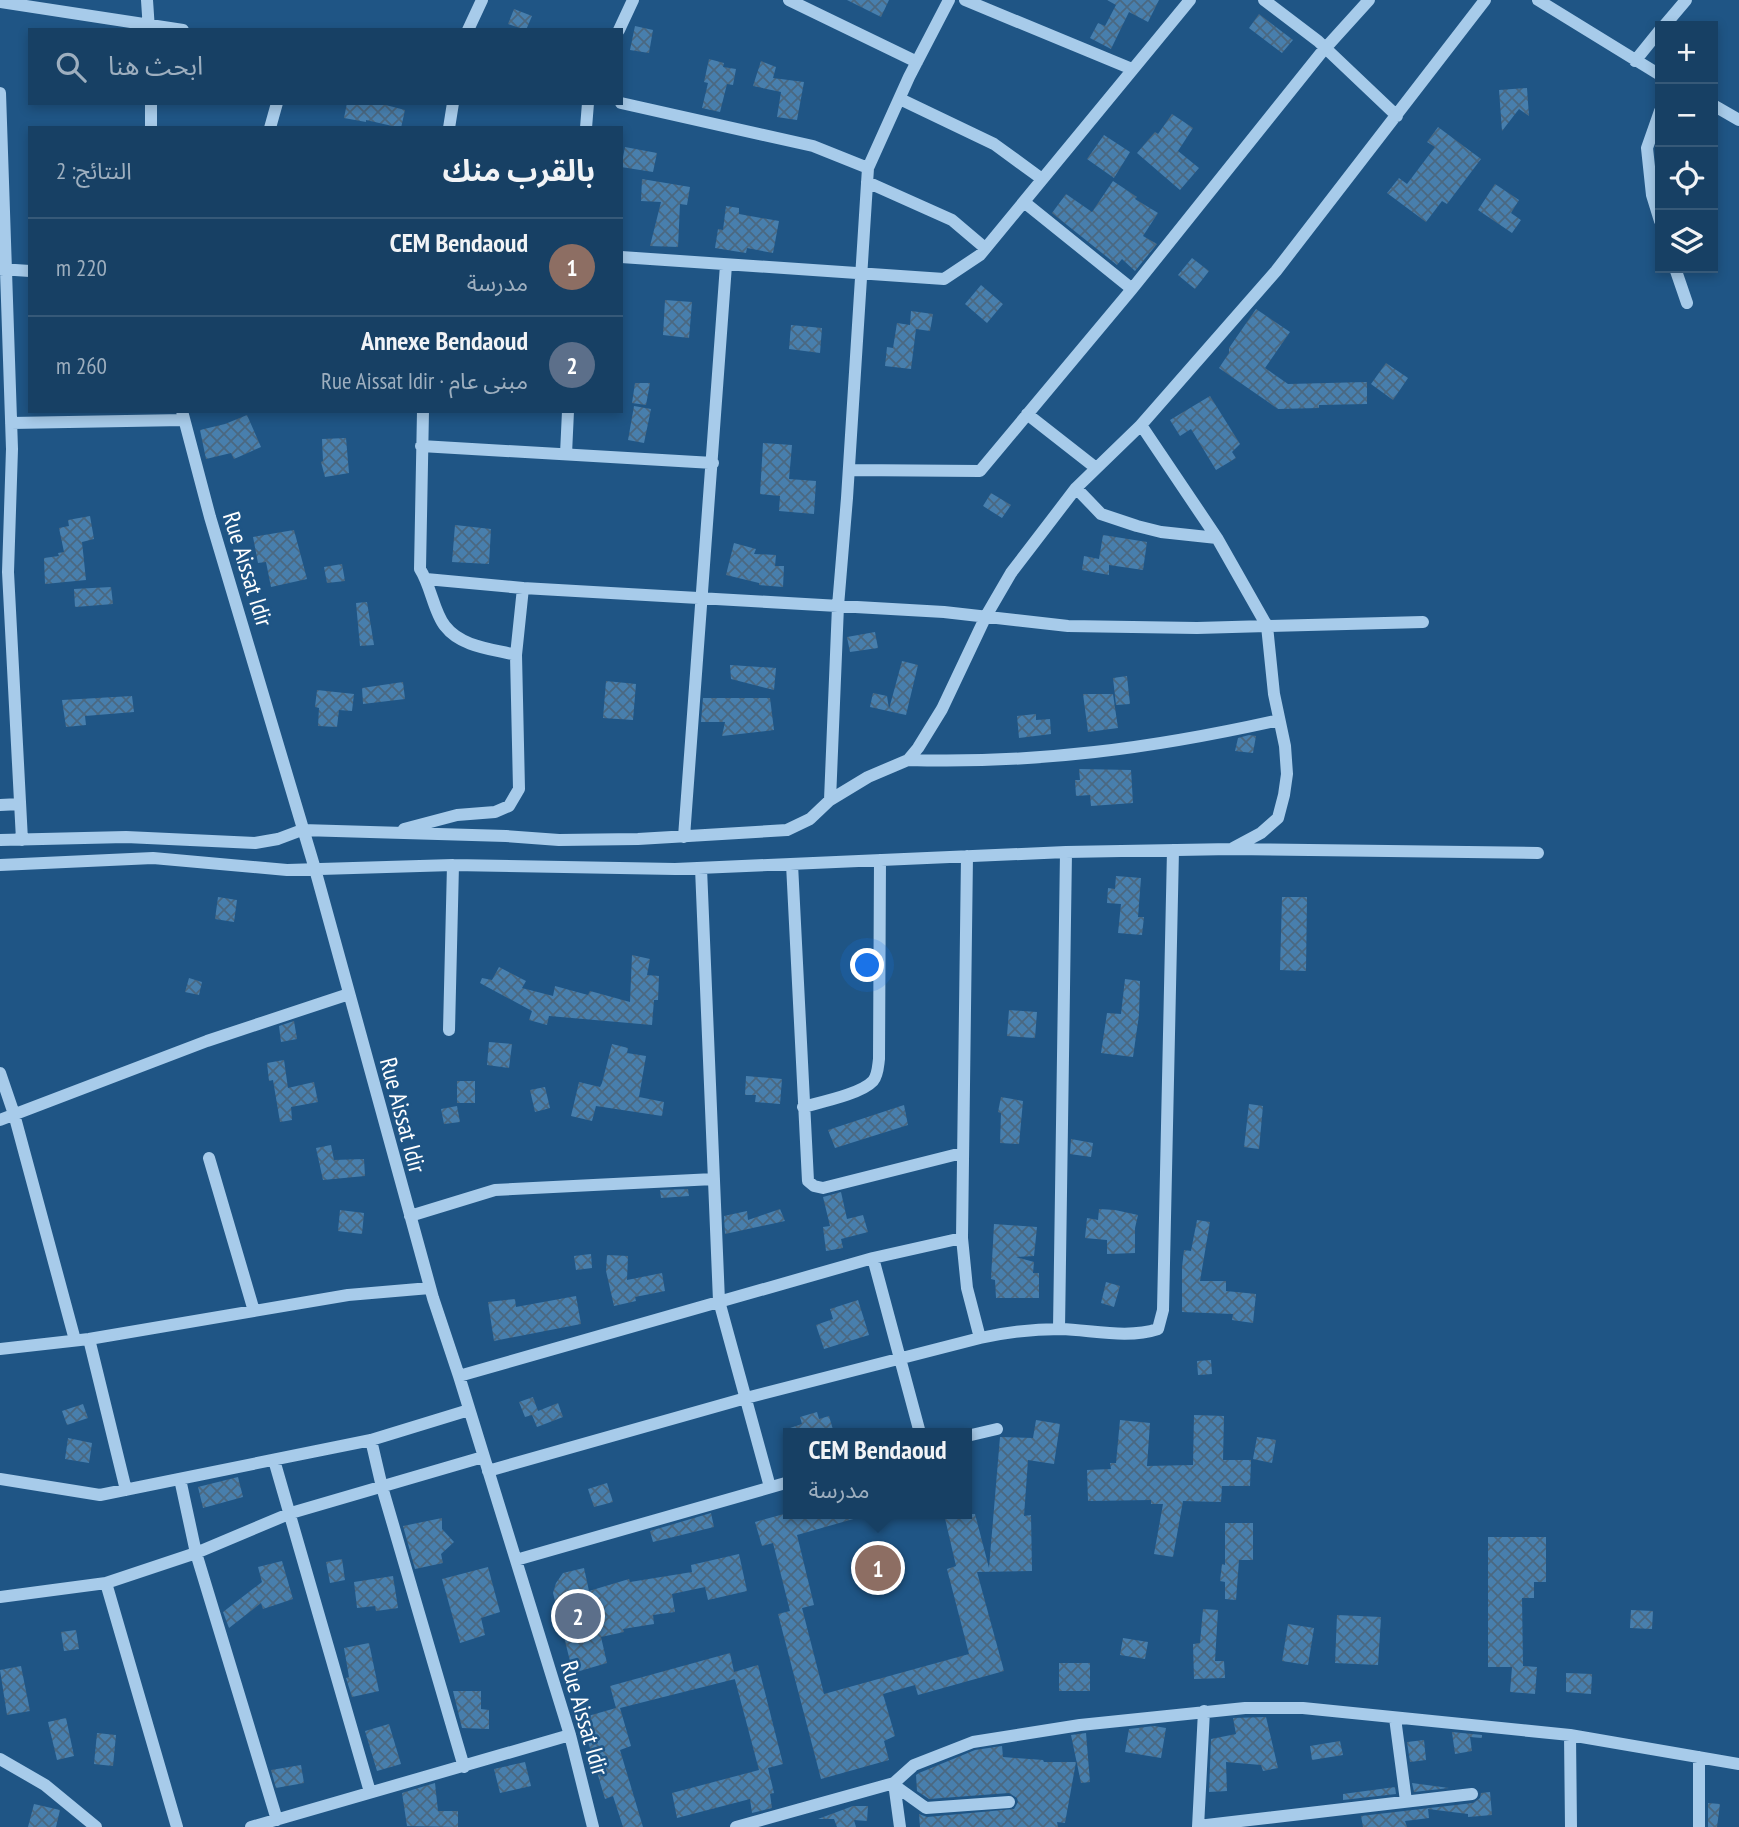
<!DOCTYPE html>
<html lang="ar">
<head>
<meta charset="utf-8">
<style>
  body { margin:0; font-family:"PT Sans Narrow","Noto Sans Arabic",sans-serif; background:#20476a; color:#f1f3f6; direction:rtl }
  .controls { position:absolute; right:21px; top:21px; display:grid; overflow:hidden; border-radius:0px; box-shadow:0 4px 10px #0003 }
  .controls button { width:63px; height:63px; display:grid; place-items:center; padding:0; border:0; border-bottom:2px solid #365978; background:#174064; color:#f1f3f6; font:35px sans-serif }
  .you { position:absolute; left:868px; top:966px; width:24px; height:24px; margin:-18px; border:5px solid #fff; border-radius:50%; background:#1a73e8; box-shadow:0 0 0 10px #1a73e833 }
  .badge { display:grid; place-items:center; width:46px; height:46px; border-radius:50%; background:#8abfa5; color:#fff; font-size:23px; font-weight:700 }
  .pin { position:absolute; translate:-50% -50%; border:4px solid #fff; box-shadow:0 2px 7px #0006 }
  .popup { position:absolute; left:783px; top:1428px; width:189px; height:91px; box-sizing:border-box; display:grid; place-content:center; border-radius:0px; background:#174064; filter:drop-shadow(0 2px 5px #0005); font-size:23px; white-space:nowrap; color:#9eafbf }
  .popup b { font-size:26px; color:#f1f3f6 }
  .popup::after { content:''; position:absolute; left:50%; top:100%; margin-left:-14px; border:14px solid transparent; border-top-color:#174064 }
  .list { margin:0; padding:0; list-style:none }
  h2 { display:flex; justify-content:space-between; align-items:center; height:91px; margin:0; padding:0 28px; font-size:30px }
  h2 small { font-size:23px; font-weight:400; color:#9eafbf }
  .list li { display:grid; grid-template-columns:46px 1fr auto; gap:21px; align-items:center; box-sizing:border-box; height:98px; padding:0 28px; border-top:2px solid #365978 }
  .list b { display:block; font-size:26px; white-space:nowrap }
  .list p { margin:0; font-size:23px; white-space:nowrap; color:#9eafbf }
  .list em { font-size:23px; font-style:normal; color:#9eafbf }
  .icon { flex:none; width:38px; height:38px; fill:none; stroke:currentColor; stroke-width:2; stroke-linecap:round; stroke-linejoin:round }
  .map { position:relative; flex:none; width:1739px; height:1827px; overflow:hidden; direction:ltr }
  .search { position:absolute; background:#174064; box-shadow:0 4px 10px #0003; left:28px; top:28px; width:595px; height:77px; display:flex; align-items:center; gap:18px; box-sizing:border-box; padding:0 24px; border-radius:0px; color:#9eafbf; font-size:26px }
  .panel { position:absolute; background:#174064; box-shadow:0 4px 10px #0003; left:28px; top:126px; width:595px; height:287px; border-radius:0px; direction:rtl }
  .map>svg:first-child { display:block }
  .building { fill:url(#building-cross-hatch) }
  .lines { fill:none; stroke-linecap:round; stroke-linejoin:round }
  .minor { stroke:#a7cbea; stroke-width:12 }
  .labels { text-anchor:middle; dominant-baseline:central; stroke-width:5; stroke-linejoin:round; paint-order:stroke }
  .street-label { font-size:24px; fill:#fff; stroke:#1f5585 }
</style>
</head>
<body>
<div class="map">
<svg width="1739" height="1827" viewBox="0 0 1739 1827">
  <defs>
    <pattern id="building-cross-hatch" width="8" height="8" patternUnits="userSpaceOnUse" patternTransform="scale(1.75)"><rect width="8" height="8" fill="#487fad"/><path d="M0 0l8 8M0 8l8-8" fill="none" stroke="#4a6881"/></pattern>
  </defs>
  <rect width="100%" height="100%" fill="#1f5585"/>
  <!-- building -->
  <path class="building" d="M847,0H889L881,17Z
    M1107,0H1159L1148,22L1129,12L1111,49L1090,38L1098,23L1105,26L1116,5Z
    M514,9L532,16L526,30L508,24Z
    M1259,14L1293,40L1282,53L1249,28Z
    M635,26L653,30L649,53L630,50Z
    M709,59L724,63L723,67L736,69L733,85L727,84L720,112L702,108L708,83L704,82Z
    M761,61L776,67L773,78L804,82L797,120L777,117L781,92L753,86Z
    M1527,88L1529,116L1519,109L1502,131L1499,90Z
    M347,103H378L405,110L401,128L366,120V122L344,118Z
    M1172,114L1193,128L1178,151L1199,168L1180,190L1137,153L1155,132L1158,134Z
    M1438,127L1481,159L1447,204L1442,201L1426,222L1387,193L1399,178L1407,184L1435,147L1427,142Z
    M1104,135L1130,152L1114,178L1087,159Z
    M625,147L657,153L653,172L621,167Z
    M642,179L690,187L687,205L680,204L678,247L650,246L661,202L641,201Z
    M1113,181L1137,197L1135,199L1158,213L1143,236L1157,244L1135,271L1122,259L1117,265L1052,213L1066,194L1092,212Z
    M1495,184L1519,200L1511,213L1521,220L1512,233L1478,210Z
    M726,206L739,208V214L779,221L773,253L747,248L746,253L715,248L718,229L723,230Z
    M1192,258L1209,271L1195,289L1178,275Z
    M981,285L1003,304L987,323L965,304Z
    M665,300L692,302L689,338L663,335Z
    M1256,309L1290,332L1265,368L1288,384L1367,382V404L1319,405V408L1278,409L1219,368L1229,353V348Z
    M911,311L933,314L930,331L916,329L911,369L885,366L887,347L893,348L897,323L910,325Z
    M791,325L822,328L820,353L789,349Z
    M1386,363L1408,378L1393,400L1371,384Z
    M635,383H650L646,405L632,403Z
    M1210,396L1240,444L1232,452L1236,458L1216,470L1191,429L1180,436L1170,420Z
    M634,406L651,409L644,443L628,440Z
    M247,415L261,447L234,459L231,453L206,459L200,430L225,424Z
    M346,438L349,473L325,477L321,462L323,461L322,439Z
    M763,443L792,445L789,479L816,481L814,514L779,511L780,496L760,494Z
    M991,493L1011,505L1002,518L983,506Z
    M90,516L94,539L82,542L86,580L45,584L44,558L59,556L58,553L64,552L59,528L69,526L68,520Z
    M455,525L491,529L489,564L452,562Z
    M294,530L307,579L271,587L266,562L258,563L253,537Z
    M1103,535L1147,542L1143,570L1109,565V575L1082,570L1084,556L1099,559Z
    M734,543L756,549L754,554L776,555L775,566H784L783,587L759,585V583L726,575Z
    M342,564L345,581L327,583L324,567Z
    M111,587L113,604L75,607L74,589Z
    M367,602L374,645L360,646L356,603Z
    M875,632L878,648L850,652L847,637Z
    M902,661L918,665L906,715L870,707L873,693L887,696L889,709Z
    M730,665L776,668L774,690L731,679Z
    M1127,676L1130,704L1116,705L1113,678Z
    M606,681L636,684L633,720L603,718Z
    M403,682L405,699L363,704L362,688Z
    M317,690L354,694L352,711L339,710L337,727L318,726L319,708L315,707Z
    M1083,694H1113L1118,728L1088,732Z
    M132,696L134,712L85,716L86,725L66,727L62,700Z
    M703,698H770L774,730L722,736L725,722H701Z
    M1036,714V720L1050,719L1051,734L1019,738L1017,716Z
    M1249,735L1256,736L1253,753L1235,751L1238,738Z
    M1079,769L1131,770L1133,803L1091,806L1090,795L1076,796L1075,780H1080Z
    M1116,876L1141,878L1138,917H1144L1142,935L1118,933L1121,904L1107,903L1108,888L1115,889Z
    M218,897L237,900L234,922L215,919Z
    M1282,897H1307L1306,971L1280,970Z
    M632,955L650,959L647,975L659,976L658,1000H654L652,1025L549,1016L547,1025L529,1020L532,1011L480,983L482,978L492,980L499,967L526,981L522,988L553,996L555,986L588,995L590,991L630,1002Z
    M189,978L202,982L199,995L185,992Z
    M1125,979L1140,981L1139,1015L1133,1057L1101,1053L1107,1013L1121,1014Z
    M1009,1010L1037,1012L1035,1038L1007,1036Z
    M294,1021L297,1039L281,1042L279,1026Z
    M489,1042L512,1044L509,1068L487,1065Z
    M612,1044L628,1048L627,1053L646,1056L639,1097L664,1102L662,1116L596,1106L592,1121L571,1116L579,1082L600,1087L602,1083Z
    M284,1060L288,1088L314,1082L318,1102L291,1107L292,1120L280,1122L273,1080L269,1081L267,1063Z
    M746,1076L782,1079L780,1104L755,1102L756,1095H745Z
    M457,1081H475V1103H457Z
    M545,1087L550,1108L535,1112L530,1090Z
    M1001,1097L1023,1101L1019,1144L1000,1143L1001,1113L998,1112Z
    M1249,1104L1263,1106L1259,1149L1244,1147Z
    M904,1105L908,1125L835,1148L828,1130Z
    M457,1106L460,1122L444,1124L441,1109Z
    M1071,1139L1093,1143L1091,1157L1070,1154Z
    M331,1145L334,1160L364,1159L365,1176L323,1180L316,1148Z
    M688,1189L689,1196L661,1198L660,1190Z
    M841,1192L847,1219L863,1215L868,1232L841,1239L843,1248L826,1251L823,1227L830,1226L823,1197Z
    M780,1209L785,1221L725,1234L724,1216L747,1211L748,1220Z
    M1099,1209L1115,1210L1138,1215L1135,1228V1253L1107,1254V1240L1085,1238L1087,1218L1098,1220Z
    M340,1210L364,1213L362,1234L338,1231Z
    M1197,1220L1210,1222L1200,1281H1226V1291L1256,1294L1253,1323L1232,1320L1233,1314L1182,1312V1267L1184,1250L1191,1251Z
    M994,1224L1037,1227L1034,1256L1016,1257L1034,1262L1033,1273H1039V1298H996L995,1280L991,1279Z
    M591,1254L592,1268L576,1270L574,1256Z
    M607,1255L628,1256L627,1280L662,1273L665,1291L635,1297L636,1301L614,1306L606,1271Z
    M1106,1282L1120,1286L1114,1307L1101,1303Z
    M576,1296L581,1324L494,1341L488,1302L515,1299L516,1307Z
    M858,1300L869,1335L824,1349L816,1325L833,1319L830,1309Z
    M1211,1360L1212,1374L1198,1375L1197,1361Z
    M533,1397L538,1411L558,1403L563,1417L537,1427L532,1415L525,1417L519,1402Z
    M83,1404L88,1418L67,1425L62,1411Z
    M817,1412L819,1419L829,1416L834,1433H784V1430L802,1424L800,1417Z
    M1194,1415L1224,1416L1223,1460H1251L1250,1486H1222L1221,1502L1183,1501L1173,1557L1154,1554L1163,1504H1151V1500L1088,1501L1087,1470L1111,1469L1110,1463H1116L1120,1420L1150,1423L1147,1466L1193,1465Z
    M1036,1420L1060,1424L1054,1464L1028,1460L1024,1516L1031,1515L1032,1571L977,1572L1004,1671L918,1695L915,1685L883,1694L895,1736L884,1741L889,1760L821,1779L778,1614L790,1611L773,1543L762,1546L755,1522L784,1514H857V1518L797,1535L814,1605L802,1608L824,1694L969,1654L947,1569L956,1566L944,1514H975L989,1568L1000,1437L1033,1438Z
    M1257,1437L1276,1440L1272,1463L1253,1459Z
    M68,1438L92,1443L89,1463L65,1459Z
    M238,1477L243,1497L203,1508L198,1487Z
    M607,1483L613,1502L594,1507L588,1489Z
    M711,1513L714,1527L653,1542L650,1531Z
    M442,1518V1529L454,1542L441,1554L443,1563L415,1569L403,1526Z
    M1225,1523H1253V1560H1239L1236,1600L1225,1599V1582L1220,1581L1222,1564L1225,1565Z
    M1488,1537H1546V1582H1534V1598H1522L1523,1666L1537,1667L1535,1694L1510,1692L1512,1667H1488Z
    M739,1554L747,1591L708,1600L705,1587L672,1594L675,1612L653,1615L654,1624L623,1629L624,1632L601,1637L607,1663L573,1673L553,1593L556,1583L563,1573L584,1568L589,1591L629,1579L630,1582L692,1572L691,1565Z
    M342,1559L345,1580L330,1583L326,1562Z
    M282,1561L293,1599L263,1609L261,1603L229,1628L223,1612L262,1582L258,1567Z
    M488,1567L500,1612L481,1618L485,1635L460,1643L442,1579Z
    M393,1576L398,1608L376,1611L375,1606L357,1608L354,1582Z
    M1203,1609L1218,1610L1215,1661H1224L1225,1678L1194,1679L1193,1644L1200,1643Z
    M1631,1610L1653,1611L1652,1629L1630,1628Z
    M1337,1615L1381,1617L1378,1665L1335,1663Z
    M1288,1624L1314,1628L1308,1665L1282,1661Z
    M76,1630L79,1649L64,1651L61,1632Z
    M1123,1638L1148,1642L1145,1659L1120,1655Z
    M369,1643L379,1691L352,1697L346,1678L349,1677L344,1648Z
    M730,1653L734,1672L758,1665L783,1764L768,1768L774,1793L770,1794L772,1808L752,1813L750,1799L677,1818L672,1793L759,1770L734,1676L735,1679L620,1708L631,1746L620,1750L643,1827H623L613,1796L605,1799L581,1718L616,1708L610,1686Z
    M1059,1663H1090V1691H1059Z
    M21,1666L30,1711L7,1715L0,1670Z
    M1566,1673L1592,1674L1591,1694L1566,1692Z
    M453,1691H481V1709L489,1710V1729L462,1728Z
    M1266,1717L1278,1768L1263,1771L1261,1765L1226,1762L1227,1791L1209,1792L1211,1739L1236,1734L1233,1718Z
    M66,1718L74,1756L57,1760L48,1722Z
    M389,1724L401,1764L377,1771L365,1731Z
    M1154,1726L1166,1728L1161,1758L1125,1752L1129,1729Z
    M1452,1732L1482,1735V1738L1470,1737L1472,1751L1455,1754Z
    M97,1733L116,1735L113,1766L94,1764Z
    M1086,1733L1090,1782L1081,1783L1071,1735Z
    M1424,1740L1426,1760L1410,1762L1407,1742Z
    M1340,1741L1343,1755L1312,1760L1310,1746Z
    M1002,1746L1003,1757L1043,1760L1044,1762H1076L1065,1823L1057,1822L1058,1827H920L919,1814L927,1817L1014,1809L1018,1802L1017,1798L1009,1793L929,1799L917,1791L916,1775L919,1773L975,1750Z
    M525,1762L531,1786L500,1793L494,1769Z
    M301,1765L304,1783L276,1788L271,1770Z
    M435,1783L438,1811H458V1827L407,1826L402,1793Z
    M1412,1783L1449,1788L1414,1792Z
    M1395,1787L1396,1794L1343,1800V1794Z
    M1490,1792L1492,1815L1468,1817V1814L1428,1809L1429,1818L1405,1821L1407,1827H1363L1361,1816L1473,1803L1480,1798L1481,1793Z
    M1708,1803L1720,1804L1717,1827H1708Z
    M34,1804L60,1810L56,1827H28Z
    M853,1806H868L867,1821L854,1820L856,1827H837L834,1819H818Z"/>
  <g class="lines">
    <!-- minor -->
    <path class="minor" d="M147,0L149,30
      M789,0L917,62
      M965,0L1132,69
      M1264,0L1318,41L1397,116
      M1538,0L1660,75
      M0,2L183,30
      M1664,26L1686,0
      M468,30L482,0
      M619,30L633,0
      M1635,61L1660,30
      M0,93L12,449L8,572L22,840
      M900,99L994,144L1042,179
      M151,103V128
      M621,103L813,146L868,168
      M1713,105L1739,120
      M1660,111L1647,148L1652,195L1660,221
      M270,128L277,103
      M449,128L453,103
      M586,128L588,103
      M867,182L952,220L985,248
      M1024,202L1132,289
      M621,257L944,279L980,255L1190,0
      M1675,268L1687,303
      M0,269L30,271
      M182,411L210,517L315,869L433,1298L459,1376L570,1735L593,1827
      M423,411L420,569C431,586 434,613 445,626C461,647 492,649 516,655
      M1027,414L1096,468
      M11,423L184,420
      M421,446L713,463
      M566,454L568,411
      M849,470L980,471L1132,289L1321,53L1369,0
      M1076,488L1101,514L1137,526L1161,532L1217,538
      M426,579L523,588L944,612L1068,626L1197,628L1267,626L1274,694L1285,746L1287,774L1284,795L1278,818L1261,833L1233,848
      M1423,622L1267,626L1217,538L1141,425L1276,271L1485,0
      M908,760C1036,764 1154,748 1279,720
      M830,800L838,606L847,498L868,168L909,77L949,0
      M0,805L20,804
      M404,829L457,815L495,812L509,806L519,789L516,655L523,588
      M684,837L726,265
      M0,840L126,837L255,843L278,839L302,830L506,836L559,840L638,839L787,830L810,819L830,800L868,777L908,760L918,748L942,709L986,616L1011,573L1076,488L1141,425
      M967,856L962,1238L967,1288L980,1338
      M792,864L808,1181L814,1186L823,1188L962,1153
      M0,865L153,858L287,870L453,865L675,869L1066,852L1232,849L1538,853
      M701,868L719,1301L770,1487
      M449,1030L453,865
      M0,1073L14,1114L75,1340
      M803,1107C821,1102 861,1094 873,1081C878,1075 878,1066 879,1059L880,860
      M0,1120L207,1041L349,994
      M209,1158L254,1311
      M410,1216L495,1190L714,1179
      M873,1258L920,1433
      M1059,1329L1066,852
      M89,1339L126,1490
      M0,1349L89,1339L348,1295L430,1288
      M459,1376L873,1258L962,1238
      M967,1436L997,1429
      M371,1440L382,1487L464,1767
      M274,1460L370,1792
      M488,1471L746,1398L980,1338C1007,1332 1033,1329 1061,1329C1092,1330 1128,1339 1158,1329L1163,1310L1173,850
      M0,1479L100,1495L371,1440L469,1410
      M180,1479L196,1553L277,1820
      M516,1560L789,1482
      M106,1583L177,1827
      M0,1597L106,1583L196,1553L291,1513L483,1457
      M1395,1718L1406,1801
      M1570,1735L1571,1827
      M0,1759L45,1785L96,1827
      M894,1783L900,1827
      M894,1785L926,1808L1009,1802
      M1198,1826L1472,1794
      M251,1827L570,1735
      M736,1827L894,1783L914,1765L973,1742L1080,1725L1245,1708H1303L1570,1735L1739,1764
      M1198,1827L1204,1711
      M1699,1827V1757"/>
  </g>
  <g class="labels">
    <!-- street labels -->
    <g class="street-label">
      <text transform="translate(248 569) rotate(73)">Rue Aissat Idir</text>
      <text transform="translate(403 1115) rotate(75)">Rue Aissat Idir</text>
      <text transform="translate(585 1718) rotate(74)">Rue Aissat Idir</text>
    </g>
  </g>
</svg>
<div class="controls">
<button>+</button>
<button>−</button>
<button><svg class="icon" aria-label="locate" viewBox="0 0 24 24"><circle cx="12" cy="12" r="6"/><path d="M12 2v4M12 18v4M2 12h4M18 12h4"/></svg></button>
<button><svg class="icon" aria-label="layers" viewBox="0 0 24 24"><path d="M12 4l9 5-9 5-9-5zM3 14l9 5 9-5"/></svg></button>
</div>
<div class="you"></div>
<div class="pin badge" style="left:878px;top:1568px;background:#8d6e63">1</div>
<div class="popup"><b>CEM Bendaoud</b>مدرسة</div>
<div class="pin badge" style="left:578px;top:1616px;background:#5c6f8a">2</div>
<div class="search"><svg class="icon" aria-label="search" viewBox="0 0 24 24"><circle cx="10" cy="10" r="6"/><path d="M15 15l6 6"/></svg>ابحث هنا</div>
<section class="panel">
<h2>بالقرب منك<small>النتائج: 2</small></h2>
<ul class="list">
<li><span class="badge" style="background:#8d6e63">1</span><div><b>CEM Bendaoud</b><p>مدرسة</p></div><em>220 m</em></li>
<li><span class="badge" style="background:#5c6f8a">2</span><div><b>Annexe Bendaoud</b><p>مبنى عام · Rue Aissat Idir</p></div><em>260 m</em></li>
</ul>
</section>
</div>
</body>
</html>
